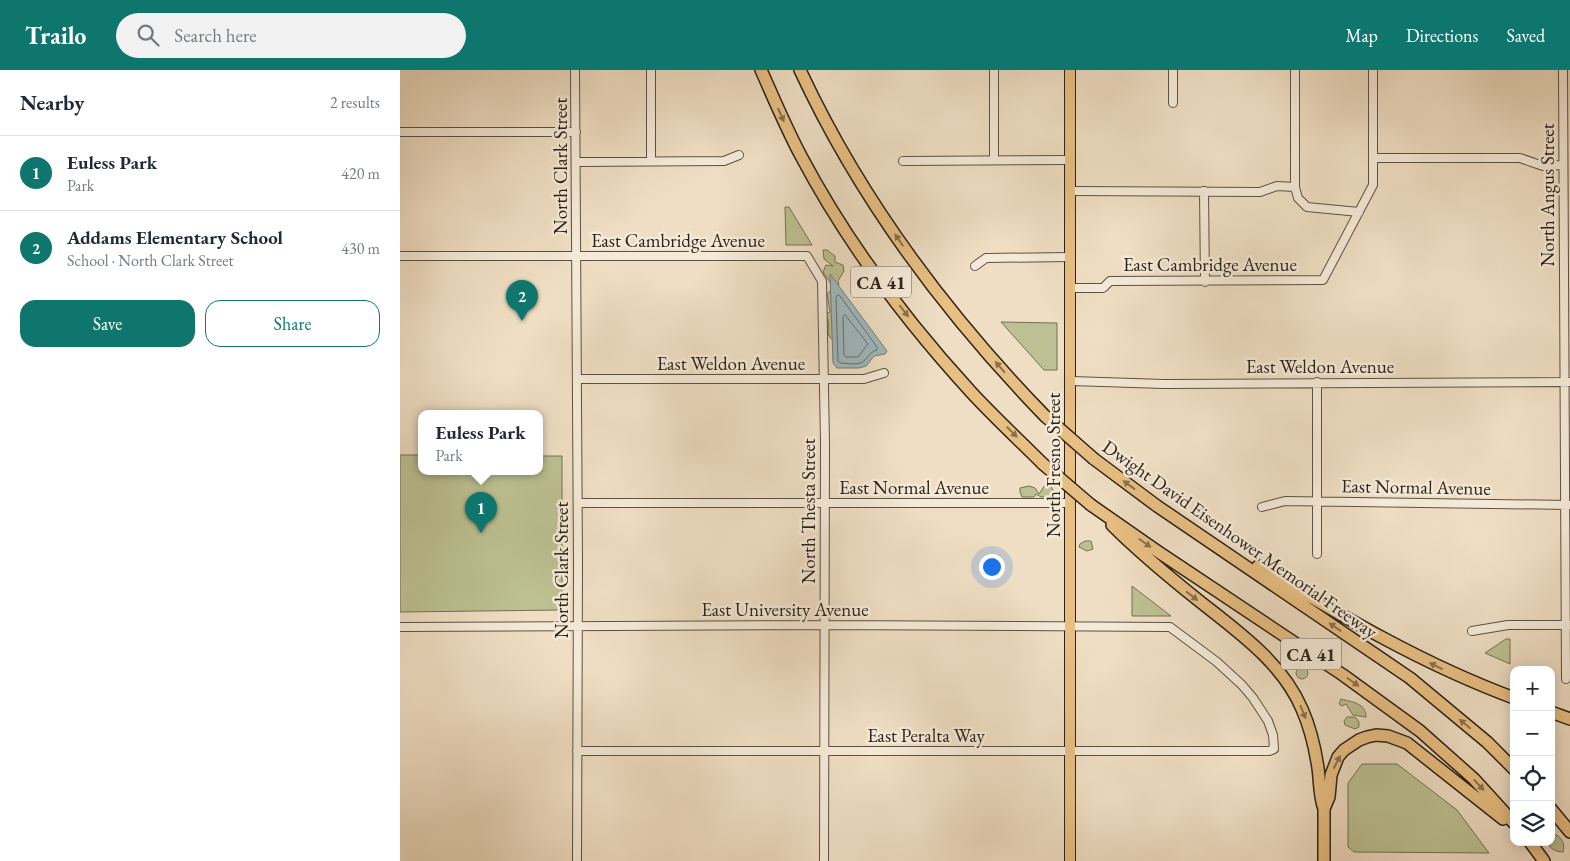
<!DOCTYPE html>
<html lang="en">
<head>
<meta charset="utf-8">
<style>
  body { margin:0; font-family:"EB Garamond",serif; background:#f2f2f3; color:#1f2937 }
  .controls { position:absolute; right:15px; bottom:15px; display:grid; overflow:hidden; border-radius:10px; box-shadow:0 2px 12px #0003 }
  .controls button { width:45px; height:45px; display:grid; place-items:center; padding:0; border:0; border-bottom:1px solid #e0e1e3; background:#fff; color:#1f2937; font:25px sans-serif }
  .you { position:absolute; left:591px; top:496px; width:18px; height:18px; margin:-12px; border:4px solid #fff; border-radius:50%; background:#1a73e8; box-shadow:0 0 0 8px #1a73e833 }
  .badge { display:grid; place-items:center; width:32px; height:32px; border-radius:50%; background:#0f766e; color:#fff; font-size:16px; font-weight:700 }
  .pin { position:absolute; translate:-50% -41px; filter:drop-shadow(0 1px 2px #0008) }
  .pin::after { content:''; position:absolute; top:26px; width:18px; height:15px; background:inherit; clip-path:polygon(0 0,100% 0,50% 100%) }
  .popup { position:absolute; left:18px; top:340px; width:125px; height:65px; box-sizing:border-box; display:grid; place-content:center; border-radius:10px; background:#fff; filter:drop-shadow(0 1px 4px #0005); font-size:16px; white-space:nowrap; color:#747a83 }
  .popup b { font-size:19px; color:#1f2937 }
  .popup::after { content:''; position:absolute; left:50%; top:100%; margin-left:-10px; border:10px solid transparent; border-top-color:#fff }
  .list { margin:0; padding:0; list-style:none }
  h2 { display:flex; justify-content:space-between; align-items:center; height:65px; margin:0; padding:0 20px; font-size:21px }
  h2 small { font-size:16px; font-weight:400; color:#747a83 }
  .list li { display:grid; grid-template-columns:32px 1fr auto; gap:15px; align-items:center; box-sizing:border-box; height:75px; padding:0 20px; border-top:1px solid #e0e1e3 }
  .list b { display:block; font-size:19px; white-space:nowrap }
  .list p { margin:0; font-size:16px; white-space:nowrap; color:#747a83 }
  .list em { font-size:16px; font-style:normal; color:#747a83 }
  .actions { display:flex; gap:10px; padding:15px 20px }
  .actions a { flex:1; padding:11px 0; border:1px solid #0f766e; border-radius:15px; text-align:center; font-size:18px; color:#0f766e }
  .actions .main { background:#0f766e; color:#fff }
  .icon { flex:none; width:28px; height:28px; fill:none; stroke:currentColor; stroke-width:2; stroke-linecap:round; stroke-linejoin:round }
  .map { position:relative; flex:none; width:1170px; height:791px; overflow:hidden }
  header { display:flex; align-items:center; gap:30px; box-sizing:border-box; height:70px; padding:0 25px; background:#0f766e; color:#fff }
  header strong { font-size:24px }
  nav { display:flex; gap:28px; margin-inline-start:auto; font-size:18px }
  .search { width:350px; height:45px; background:#f2f2f3; display:flex; align-items:center; gap:12px; box-sizing:border-box; padding:0 18px; border-radius:28px; color:#747a83; font-size:19px }
  main { display:flex }
  aside { flex:1; background:#fff }
  .map>svg:first-child { display:block }
  .green { fill:#bcc092; stroke:#747156 }
  .water { fill:#a0b9bf; stroke:#717d7d }
  .lines { fill:none; stroke-linecap:round; stroke-linejoin:round }
  .shore { stroke:#666e6c; stroke-width:1 }
  .minor-casing { stroke:#5c5144; stroke-width:10 }
  .major-casing { stroke:#2b221a; stroke-width:12 }
  .highway-casing { stroke:#2b221a; stroke-width:14 }
  .minor { stroke:#f5ead8; stroke-width:8 }
  .major { stroke:#e8bf82; stroke-width:10 }
  .highway { stroke:#e8bf82; stroke-width:11 }
  .highway-bridge-casing { stroke:#2b221a; stroke-width:14; stroke-linecap:butt }
  .highway-bridge { stroke:#e8bf82; stroke-width:11 }
  .oneway { fill:#8a704e }
  .labels { text-anchor:middle; dominant-baseline:central; stroke-width:5; stroke-linejoin:round; paint-order:stroke }
  .shield { fill:#f5ead8; stroke:#685e53; stroke-width:1 }
  .shield-label { font-size:18px; font-weight:bold; fill:#2b221a }
  .street-label { font-size:19px; fill:#2b221a; stroke:#f5ead8 }
</style>
</head>
<body>
<header>
<strong>Trailo</strong>
<div class="search"><svg class="icon" aria-label="search" viewBox="0 0 24 24"><circle cx="10" cy="10" r="6"/><path d="M15 15l6 6"/></svg>Search here</div>
<nav><a>Map</a><a>Directions</a><a>Saved</a></nav>
</header>
<main>
<aside>
<h2>Nearby<small>2 results</small></h2>
<ul class="list">
<li><span class="badge">1</span><div><b>Euless Park</b><p>Park</p></div><em>420 m</em></li>
<li><span class="badge">2</span><div><b>Addams Elementary School</b><p>School · North Clark Street</p></div><em>430 m</em></li>
</ul>
<div class="actions"><a class="main">Save</a><a>Share</a></div>
</aside>
<div class="map">
<svg width="1170" height="791" viewBox="0 0 1170 791">
  <rect width="100%" height="100%" fill="#efdec3"/>
  <filter id="stains"><feTurbulence type="fractalNoise" baseFrequency=".004" numOctaves="4"/><feColorMatrix values="0 0 0 0 .2 0 0 0 0 .09 0 0 0 0 .02 0 0 0 .5 -.17"/></filter>
  <radialGradient id="worn" r=".72"><stop offset=".6" stop-color="#630" stop-opacity="0"/><stop offset="1" stop-color="#630" stop-opacity=".3"/></radialGradient>
  <!-- green -->
  <path class="green" d="M385,137H389L412,175H386Z
    M423,180H427L435,186V192L443,195L444,201L438,211L439,215L436,218L433,270C425,265 430,259 428,251C428,249 426,246 426,244L430,242L427,224L432,219L430,212L423,202L426,195L433,196L424,189Z
    M601,252L657,253V300H644Z
    M0,385H22V402H140V386H162V540L0,542Z
    M649,414L655,423L654,426L641,427L636,424L634,427H622L620,422V418L629,416L635,418L639,424L645,415Z
    M685,471H691L693,479L687,481L679,477L680,474Z
    M732,516L771,546H732Z
    M1106,569H1110V594L1085,583Z
    M896 603a6 6 0 1 1 12 0a6 6 0 1 1-12 0Z
    M941,629C952,632 966,633 966,647L953,645L946,634L942,636L939,634Z
    M947,647H955L959,652V657L955,659L945,655L944,651Z
    M962,694H997L1057,740L1089,783L954,782L948,777V713Z
    M1157,765C1163,770 1165,775 1163,782C1156,782 1150,779 1147,772H1151V766Z"/>
  <!-- water -->
  <path class="water" d="M430,204L487,281L485,284L474,286L466,296L459,298H437L433,293Z"/>
  <g class="lines">
    <!-- shore -->
    <path class="shore" d="M438,225L440,226L477,277V280C469,282 467,290 461,293C455,295 446,293 440,293L438,291L436,228Z
      M445,245L468,274L458,287H446L444,285L443,247Z"/>
    <defs>
      <path id="minor" d="M175,0L178,495L177,791
        M251,0V91
        M594,0V90
        M773,0V33
        M1163,0L1166,609
        M0,62H176
        M973,88H1120L1143,96L1163,95
        M503,91L670,90
        M177,92L324,91L339,85
        M895,117L898,128L907,137L959,142
        M670,121L860,122L877,116L895,117V0
        M804,121L805,212
        M0,186H407L422,211L425,372L424,791
        M575,196L586,188L670,187
        M670,218H703L710,211L923,210L973,115V0
        M177,309H464L484,303
        M671,311L764,314L1169,312
        M917,312V484
        M178,433H670
        M862,437L885,431L1169,435
        M0,557L425,555L770,557L817,592L842,615L853,628L868,651L873,665L874,679L869,681H177
        M1072,561L1108,555H1170"/>
      <path id="major" d="M670,791V0"/>
      <path id="highway" d="M361,0C374,29 386,58 401,86C446,171 506,251 571,322C594,347 619,370 643,394
        M400,0C460,129 546,244 645,346
        M694,389L757,436L1010,608L1087,672L1114,699
        M691,435L757,481L943,605L1020,661L1074,709L1114,753
        M712,455C739,482 768,506 798,530C837,561 882,592 902,639C910,657 915,678 918,698C920,712 919,725 924,739
        M858,496C942,546 1022,594 1114,628
        M1151,642L1170,649
        M1151,739L1170,762
        M1130,772L1144,791
        M924,791V739L929,727L931,705L938,687L944,680L959,670L967,667L976,665L988,666L1007,673L1103,749"/>
    </defs>
    <!-- minor casing -->
    <use href="#minor" class="minor-casing"/>
    <!-- major casing -->
    <use href="#major" class="major-casing"/>
    <!-- highway casing -->
    <use href="#highway" class="highway-casing"/>
    <!-- minor -->
    <use href="#minor" class="minor"/>
    <!-- major -->
    <use href="#major" class="major"/>
    <!-- highway -->
    <use href="#highway" class="highway"/>
    <defs>
      <path id="highway-bridge" d="M645,346L694,389
        M643,394L691,435"/>
    </defs>
    <!-- highway-bridge casing -->
    <use href="#highway-bridge" class="highway-bridge-casing"/>
    <!-- highway-bridge -->
    <use href="#highway-bridge" class="highway-bridge"/>
  </g>
  <!-- one-way arrows -->
  <defs><path id="oneway-solid" d="M-6-.8H1V-3.2L6.5 0L1 3.2V.8H-6Z" transform="scale(1.25)"/></defs>
  <g class="oneway">
    <use href="#oneway-solid" transform="translate(381 45) rotate(66)"/>
    <use href="#oneway-solid" transform="translate(499 170) rotate(-124)"/>
    <use href="#oneway-solid" transform="translate(504 241) rotate(52)"/>
    <use href="#oneway-solid" transform="translate(600 297) rotate(-131)"/>
    <use href="#oneway-solid" transform="translate(612 362) rotate(45)"/>
    <use href="#oneway-solid" transform="translate(729 415) rotate(-144)"/>
    <use href="#oneway-solid" transform="translate(745 473) rotate(35)"/>
    <use href="#oneway-solid" transform="translate(792 526) rotate(38)"/>
    <use href="#oneway-solid" transform="translate(935 557) rotate(-146)"/>
    <use href="#oneway-solid" transform="translate(1036 596) rotate(-154)"/>
    <use href="#oneway-solid" transform="translate(953 612) rotate(35)"/>
    <use href="#oneway-solid" transform="translate(903 642) rotate(68)"/>
    <use href="#oneway-solid" transform="translate(1065 654) rotate(-140)"/>
    <use href="#oneway-solid" transform="translate(937 692) rotate(-63)"/>
    <use href="#oneway-solid" transform="translate(1079 715) rotate(47)"/>
  </g>
  <g class="labels">
    <!-- shield labels -->
    <g class="shield">
      <rect x="451" y="196.5" width="60" height="31" rx="4"/>
      <rect x="881" y="568.5" width="60" height="31" rx="4"/>
    </g>
    <g class="shield-label">
      <text x="481" y="212">CA 41</text>
      <text x="911" y="584">CA 41</text>
    </g>
    <!-- street labels -->
    <g class="street-label">
      <text transform="translate(160 96) rotate(-90)">North Clark Street</text>
      <text transform="translate(1147 125) rotate(-90)">North Angus Street</text>
      <text x="278" y="170">East Cambridge Avenue</text>
      <text x="810" y="194">East Cambridge Avenue</text>
      <text x="331" y="293">East Weldon Avenue</text>
      <text x="920" y="296">East Weldon Avenue</text>
      <text transform="translate(653 395) rotate(-90)">North Fresno Street</text>
      <text x="514" y="417">East Normal Avenue</text>
      <text transform="translate(1016 417) rotate(1)">East Normal Avenue</text>
      <text transform="translate(408 441) rotate(-90)">North Thesta Street</text>
      <text transform="translate(840 469) rotate(35)">Dwight David Eisenhower Memorial Freeway</text>
      <text transform="translate(161 500) rotate(-90)">North Clark Street</text>
      <text x="385" y="539">East University Avenue</text>
      <text x="526" y="665">East Peralta Way</text>
    </g>
  </g>
  <rect width="100%" height="100%" filter="url(#stains)"/>
  <rect width="100%" height="100%" fill="url(#worn)"/>
</svg>
<div class="controls">
<button>+</button>
<button>−</button>
<button><svg class="icon" aria-label="locate" viewBox="0 0 24 24"><circle cx="12" cy="12" r="6"/><path d="M12 2v4M12 18v4M2 12h4M18 12h4"/></svg></button>
<button><svg class="icon" aria-label="layers" viewBox="0 0 24 24"><path d="M12 4l9 5-9 5-9-5zM3 14l9 5 9-5"/></svg></button>
</div>
<div class="you"></div>
<div class="pin badge" style="left:81px;top:463px">1</div>
<div class="popup"><b>Euless Park</b>Park</div>
<div class="pin badge" style="left:122px;top:251px">2</div>
</div>
</main>
</body>
</html>
